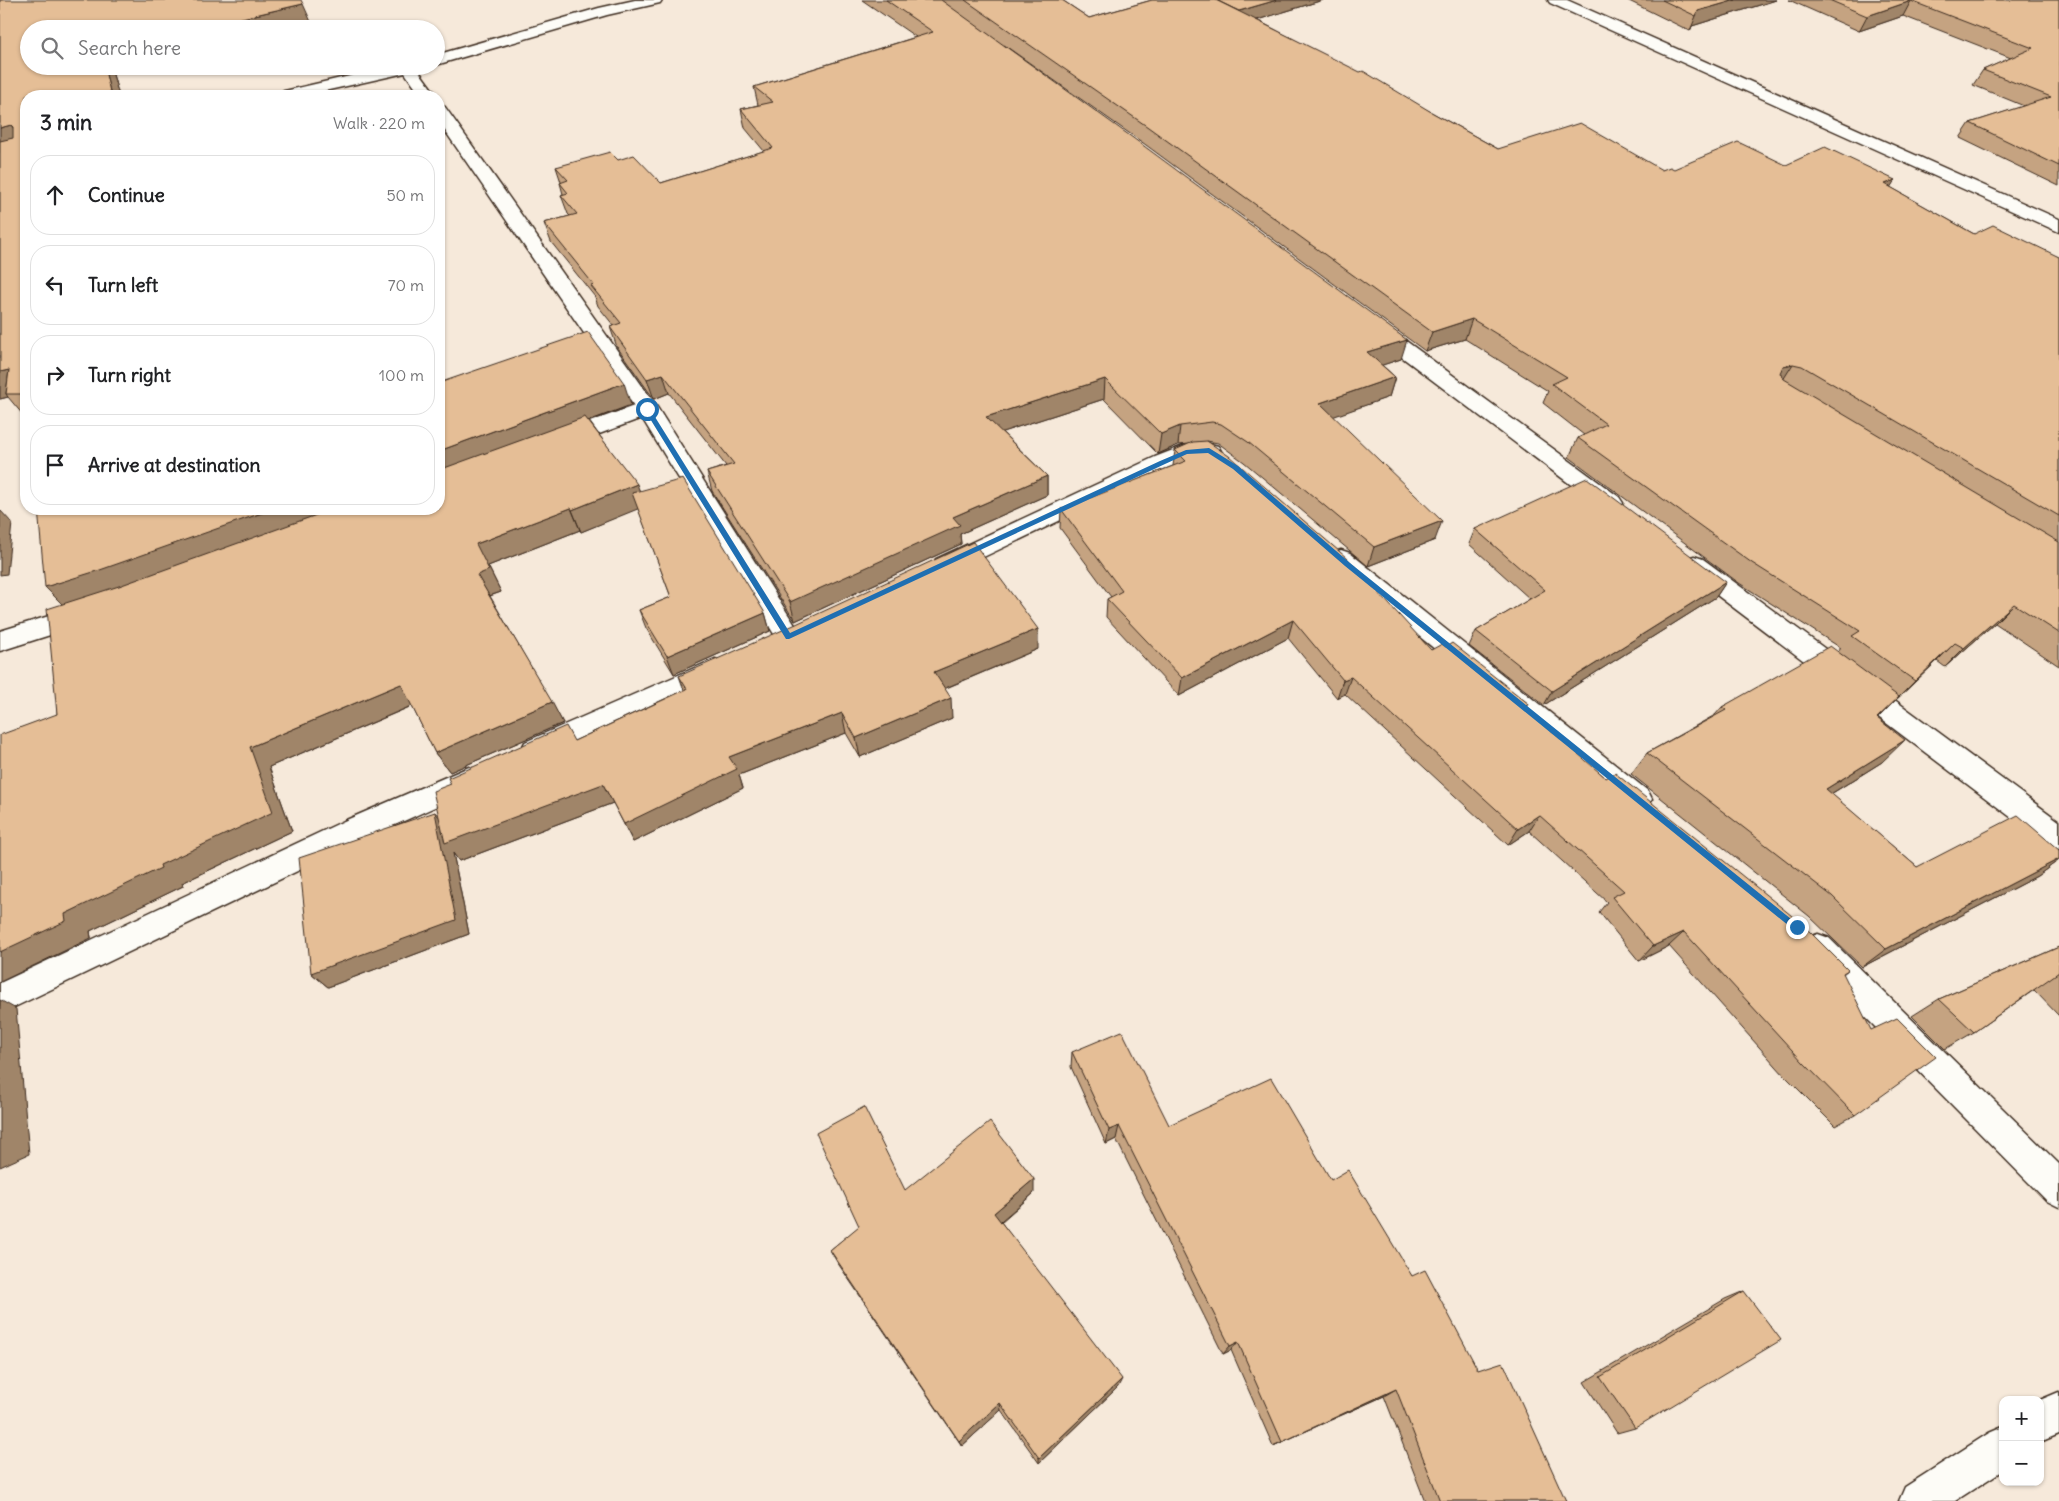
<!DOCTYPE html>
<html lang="en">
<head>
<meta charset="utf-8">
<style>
  body { margin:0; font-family:Delius,sans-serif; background:#f2f2f2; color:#202124 }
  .controls { position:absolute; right:15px; bottom:15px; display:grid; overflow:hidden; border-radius:10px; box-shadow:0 1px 4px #0004 }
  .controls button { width:45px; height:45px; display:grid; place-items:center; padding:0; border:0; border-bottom:1px solid #e0e0e0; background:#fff; color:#202124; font:25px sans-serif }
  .stop { position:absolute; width:15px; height:15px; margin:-11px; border:4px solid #1f6fb2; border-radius:50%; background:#fff }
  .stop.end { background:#1f6fb2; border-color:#fff; box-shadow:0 1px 5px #0008 }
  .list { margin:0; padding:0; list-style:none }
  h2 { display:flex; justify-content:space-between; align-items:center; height:65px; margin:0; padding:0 20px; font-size:21px }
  h2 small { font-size:16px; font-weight:400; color:#757577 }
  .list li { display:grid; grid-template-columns:32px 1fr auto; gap:15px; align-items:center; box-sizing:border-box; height:80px; margin:0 10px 10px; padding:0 10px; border:1px solid #e0e0e0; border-radius:20px }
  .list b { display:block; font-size:19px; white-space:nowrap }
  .list em { font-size:16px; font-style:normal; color:#757577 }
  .icon { flex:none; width:28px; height:28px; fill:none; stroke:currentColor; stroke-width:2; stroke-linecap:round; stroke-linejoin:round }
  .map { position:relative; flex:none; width:2059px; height:1501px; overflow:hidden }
  .search { position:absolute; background:#fff; box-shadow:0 1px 4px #0004; left:20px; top:20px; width:425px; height:55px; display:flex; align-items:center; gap:12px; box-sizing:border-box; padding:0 18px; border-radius:28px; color:#757577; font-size:19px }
  .panel { position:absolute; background:#fff; box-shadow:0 1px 4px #0004; left:20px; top:90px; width:425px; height:425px; border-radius:20px }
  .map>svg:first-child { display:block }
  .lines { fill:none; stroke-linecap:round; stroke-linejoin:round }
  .minor-casing { stroke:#3b2a1e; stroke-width:3 }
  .minor { fill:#fdfcf7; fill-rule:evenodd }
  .wall { fill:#c5a381; stroke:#3b2a1e }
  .shaded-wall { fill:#a08569; stroke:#3b2a1e }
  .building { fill:#e5be96; stroke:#3b2a1e }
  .route { fill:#1f6fb2 }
</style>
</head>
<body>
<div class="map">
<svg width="2059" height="1501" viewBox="0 0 2059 1501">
  <rect width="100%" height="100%" fill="#f6e9da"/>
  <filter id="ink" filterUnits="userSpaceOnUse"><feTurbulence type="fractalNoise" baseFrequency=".02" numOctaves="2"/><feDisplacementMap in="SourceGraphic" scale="10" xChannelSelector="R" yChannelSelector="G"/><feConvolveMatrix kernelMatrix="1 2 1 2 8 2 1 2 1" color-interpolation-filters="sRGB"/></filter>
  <g filter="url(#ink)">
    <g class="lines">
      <defs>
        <path id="minor" d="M635,0H662L660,3L607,15L436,65V55L599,8Z
          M1548,0H1567L2059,219V232L1550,3Z
          M393,66H423L418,70L437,96H421L405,73L302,96H274L276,93Z
          M439,105L445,107L655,404L798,630L802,637L798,644L789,647L780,644L642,418L567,446L559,448L551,446L548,441L551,436L634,406L439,122Z
          M1373,320L1380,322L1619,497L1623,503L1619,509L1611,511L1603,509L1366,330L1363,326L1366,322Z
          M1210,444L1218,446L1221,451L1218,456L1189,459L954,571L945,574L936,571L933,565L936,559L1155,457L1186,445Z
          M1341,550L1350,553L1648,791L1652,799L1648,807L1638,811L1628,807L1332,565L1329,559L1332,553Z
          M1694,556L1703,559L2059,821V849L2049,846L1685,571L1682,565L1685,559Z
          M85,605L94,607L98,614L94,621L0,651V631Z
          M715,659L724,662L728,669L724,676L545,758L535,761L525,758L521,750L525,742Z
          M469,767L479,771L483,779L479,787L364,839L0,1014V983L344,821Z
          M1818,934L1829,938L2059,1164V1207L2047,1201L1807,958L1803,948L1807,938Z
          M2059,1392V1434L2040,1442V1400Z
          M2003,1427V1470L1955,1501H1899L1905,1487L1989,1433Z"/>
      </defs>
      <!-- minor casing -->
      <use href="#minor" class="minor-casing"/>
      <!-- minor -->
      <use href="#minor" class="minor"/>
    </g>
    <!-- wall -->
    <path class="wall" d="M0,0L312,24L112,71L119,96H26V416H24L8,397L0,399Z
      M862,0H1062L1089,18L1152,0H1323L1257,20L1433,113L1498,149L1662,170L1786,165L1895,180L1890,187L1974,234L2059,257V666L1995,623L1945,667L1937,661L1897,699L1877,719L1882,762L1831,794L1917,867L2059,850V860L2037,876L1862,967L1809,916L1631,774L1647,753L1715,715L1722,707L1838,652L1841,648L1739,583L1569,457L1578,438L1584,435L1543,403L1548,391L1465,339L1425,351L1146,145L1004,45L1401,359L1382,365L1395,377L1389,397L1333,416L1435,540L1368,566L1244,462L1218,443L1207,441L1431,650L1446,647L1529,704L1526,709L1606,778L1848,970L1843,974L1855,1115L1835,1126L1784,1075L1669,946L1639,961L1599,912L1607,902L1529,831L1508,845L1345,694L1337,698L1288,638L1179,696L1106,617L1107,599L1111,597L1060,528L1061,509L1173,466L1175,450L1190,444L1178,445L1158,454L1104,399L1002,432L1047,476V495L960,534L961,544L795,621L712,491L707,472L726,466L669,393L654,399L617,347L610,327L614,326L598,306L595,297L551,242L544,223L570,216L568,214L561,195L563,194L560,183L561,182L556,167L618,160L661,183L764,151L745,128L741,109L758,105L754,87L916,37Z
      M1627,0H1776L1692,26L1690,31Z
      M1789,0H2059V186L1960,138L1970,123L2024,106L1973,85L1983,70L2011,58L1903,16L1859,31Z
      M439,383L631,405L589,421L640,491L765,613L770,631L674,674L646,628L639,610L671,597L638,508L581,532L580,530L488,566L501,592L490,596L563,723L450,772L435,753L412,706L269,767L292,831L182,883L183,886L90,931L91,938L57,714L62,604L439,509Z
      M1475,529L1726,582L1716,597L1544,705L1469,646L1476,631L1530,599L1469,544Z
      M1038,649L944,689L952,718L860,757L846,733L739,775L743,788L633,842L613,803L459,861L453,853L469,934L328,987L311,973L574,741L684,690L679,676Z
      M2059,947V1016L2034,990L1974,1032L1945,1049L1912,1016L1939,999Z
      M1072,1052L1169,1125L1331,1180L1412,1276L1478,1370L1566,1501H1425L1384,1396L1273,1446L1231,1350L1223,1354L1116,1139L1106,1144L1071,1067Z
      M905,1190L1034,1193L1001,1222L1118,1387L1039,1463L1001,1410L962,1446L837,1262L830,1250Z
      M1744,1291L1635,1428L1617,1433L1584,1382L1725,1299Z"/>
    <!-- shaded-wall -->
    <path class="shaded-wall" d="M1277,0H1323L1234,27L1236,12Z
      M1736,0H1776L1692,26L1690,31L1698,11Z
      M1911,1L1903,16L1859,31L1867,16Z
      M303,4L312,24L291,29H194Z
      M104,66H133L112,71L119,96H111Z
      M11,125L26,146L0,153V128Z
      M1895,180L1883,199L1885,184Z
      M1472,319L1465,339L1425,351L1432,332Z
      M1407,340L1401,359L1361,372L1367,352Z
      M1793,364L1781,383L1771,386L1783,366Z
      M9,370L6,394L8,397L0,399V372Z
      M663,374L669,393L654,399L647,379Z
      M1395,377L1389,397L1315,423L1320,403Z
      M1105,379L1104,399L987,437L986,417Z
      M624,383L631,405L439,477V451Z
      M1180,426L1178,445L1158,454L1161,434Z
      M1047,476V495L960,534L961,544L795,621L790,602L953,517Z
      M637,484L645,506L581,532L572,510Z
      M571,508L580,530L488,566L501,592L489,596L477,575L476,544Z
      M273,509H348L66,608L45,587Z
      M0,510L12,523L7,574L0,575Z
      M1442,521L1435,540L1368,566L1374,547Z
      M1726,582L1716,597L1544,705L1552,691Z
      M2014,604L1995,623L1945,667L1964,648Z
      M765,613L770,631L674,674L667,656Z
      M1293,620L1288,638L1179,696L1182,678Z
      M1038,629V649L936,692L934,672Z
      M1955,643L1937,661L1897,699L1915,681Z
      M1351,677L1345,694L1337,698L1343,680Z
      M401,684L416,704L269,767L292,831L182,883L183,886L90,931L91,938L0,982V952L65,914L160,865L250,747Z
      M951,698L952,718L860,757L856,738Z
      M552,702L563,723L450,772L435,753Z
      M842,713L846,733L739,775L743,788L633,842L624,824L729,757Z
      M1905,740L1882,762L1805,810L1826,789Z
      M603,784L613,803L459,861L453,853L469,934L328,987L311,973L435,812L448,828Z
      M1539,815L1529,831L1508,845L1518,829Z
      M2059,859V860L2037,876L1862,967L1886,949Z
      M1684,932L1669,946L1639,961L1653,946Z
      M0,1000L16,1009L29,1154L0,1167Z
      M1119,1126L1116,1139L1106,1144L1109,1130Z
      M1034,1179V1193L995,1226L994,1213Z
      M1238,1342L1231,1350L1223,1354L1230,1346Z
      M1122,1379L1118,1387L1039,1463V1458Z
      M1396,1389L1384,1396L1273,1446L1282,1442Z
      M1000,1403L1001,1410L962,1446L959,1441Z"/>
    <!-- building -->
    <path class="building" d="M0,0H301L303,4L194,29H29V66H104L111,96H26V394H6L9,370L0,372V141L13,138V127L11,125L0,128Z
      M886,0H941L1133,138L1407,340L1367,352L1395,377L1320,403L1442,521L1374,547L1248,442L1221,424L1212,422L1180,426L1161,434L1105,379L986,417L1047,476L953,517L960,525L790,602L707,472L734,464L663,374L647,379L610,327L621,323L591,286L594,285L544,223L577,214L561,195L568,193L560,183L568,180L556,167L610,152L618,160L634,155L661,183L773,148L741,109L773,102L754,87L933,32Z
      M965,0H1062L1089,18L1152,0H1216L1360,72L1363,71L1433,113L1498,149L1580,123L1662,170L1670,167L1674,169L1738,142L1786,165L1825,147L1895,180L1885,184L1974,234L1993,225L2059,257V516L1802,366L1793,364L1783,366L1780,373L1784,379L2059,542V633L2014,604L1964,648L1955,643L1915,681L1852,636L1860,631L1752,563L1578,438L1606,424L1552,384L1567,377L1472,319L1432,332L1148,127Z
      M1216,0H1277L1239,11Z
      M1662,0H1736L1698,11L1696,16Z
      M1829,0H2059V166L1970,123L2051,97L1983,70L2033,48L1911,1L1867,16Z
      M588,332L624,383L439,451V383Z
      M585,417L637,484L572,510L571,508L476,544L489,570L477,575L552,702L435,753L401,684L250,747L273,812L160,865L161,868L65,914L66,921L0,952V735L57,714L47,609L119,586L333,509H439V470Z
      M1207,441L1229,456L1347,558L1431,650L1442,644L1446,647L1452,643L1529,704L1524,707L1606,778L1615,773L1802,924L1848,970L1843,973L1871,1030L1897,1018L1936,1057L1855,1115L1803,1062L1684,932L1653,946L1612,897L1624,891L1539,815L1518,829L1351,677L1343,680L1293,620L1182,678L1107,599L1122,591L1061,509L1186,461L1175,450L1193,442Z
      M1587,478L1726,582L1552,691L1476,631L1545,590L1475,529Z
      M683,479L765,613L667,656L639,610L671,597L632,493Z
      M38,509H273L100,570L45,587Z
      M973,542L1038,629L934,672L951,698L856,738L842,713L729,757L737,769L624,824L603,784L445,843L433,791L451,784L448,778L566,726L574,741L687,689L679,676L794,625Z
      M1830,646L1899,697L1877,718L1905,740L1826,789L1917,867L2018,815L2059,850V859L1886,949L1832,896L1647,753L1726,710L1722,707Z
      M435,812L456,920L311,973L299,858Z
      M2059,947V972L1974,1032L1939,999Z
      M1122,1031L1169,1125L1271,1078L1331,1180L1348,1170L1412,1276L1425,1270L1478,1370L1503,1362L1566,1501H1440L1396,1389L1282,1442L1238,1342L1230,1346L1119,1126L1109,1130L1072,1052Z
      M864,1107L905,1190L990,1122L1034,1179L994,1213L1122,1379L1039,1458L1000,1403L959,1441L830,1250L859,1226L816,1133Z
      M1744,1291L1781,1340L1635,1428L1600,1377Z"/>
  </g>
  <!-- route -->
  <path class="route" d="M645,408L650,409L790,633L1160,461L1186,450L1209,448L1238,466L1350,563L1801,927L1800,930H1794L1345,566L1233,469L1208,453L1187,454L1165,464L789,639H786L644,409Z"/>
</svg>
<div class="controls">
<button>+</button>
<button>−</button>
</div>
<div class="stop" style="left:647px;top:409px"></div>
<div class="stop end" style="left:1797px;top:927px"></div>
<div class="search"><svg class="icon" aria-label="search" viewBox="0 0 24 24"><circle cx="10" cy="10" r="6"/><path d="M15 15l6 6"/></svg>Search here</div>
<section class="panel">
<h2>3 min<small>Walk · 220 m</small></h2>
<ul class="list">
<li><svg class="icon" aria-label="ahead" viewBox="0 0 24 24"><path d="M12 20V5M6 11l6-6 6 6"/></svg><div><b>Continue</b></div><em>50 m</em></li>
<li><svg class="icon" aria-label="left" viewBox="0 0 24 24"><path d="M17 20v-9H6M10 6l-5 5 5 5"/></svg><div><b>Turn left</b></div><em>70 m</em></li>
<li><svg class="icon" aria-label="right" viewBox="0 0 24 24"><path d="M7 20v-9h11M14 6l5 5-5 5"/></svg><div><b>Turn right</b></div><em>100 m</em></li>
<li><svg class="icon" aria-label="arrive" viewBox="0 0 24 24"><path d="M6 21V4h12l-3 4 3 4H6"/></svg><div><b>Arrive at destination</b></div></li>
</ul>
</section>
</div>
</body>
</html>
